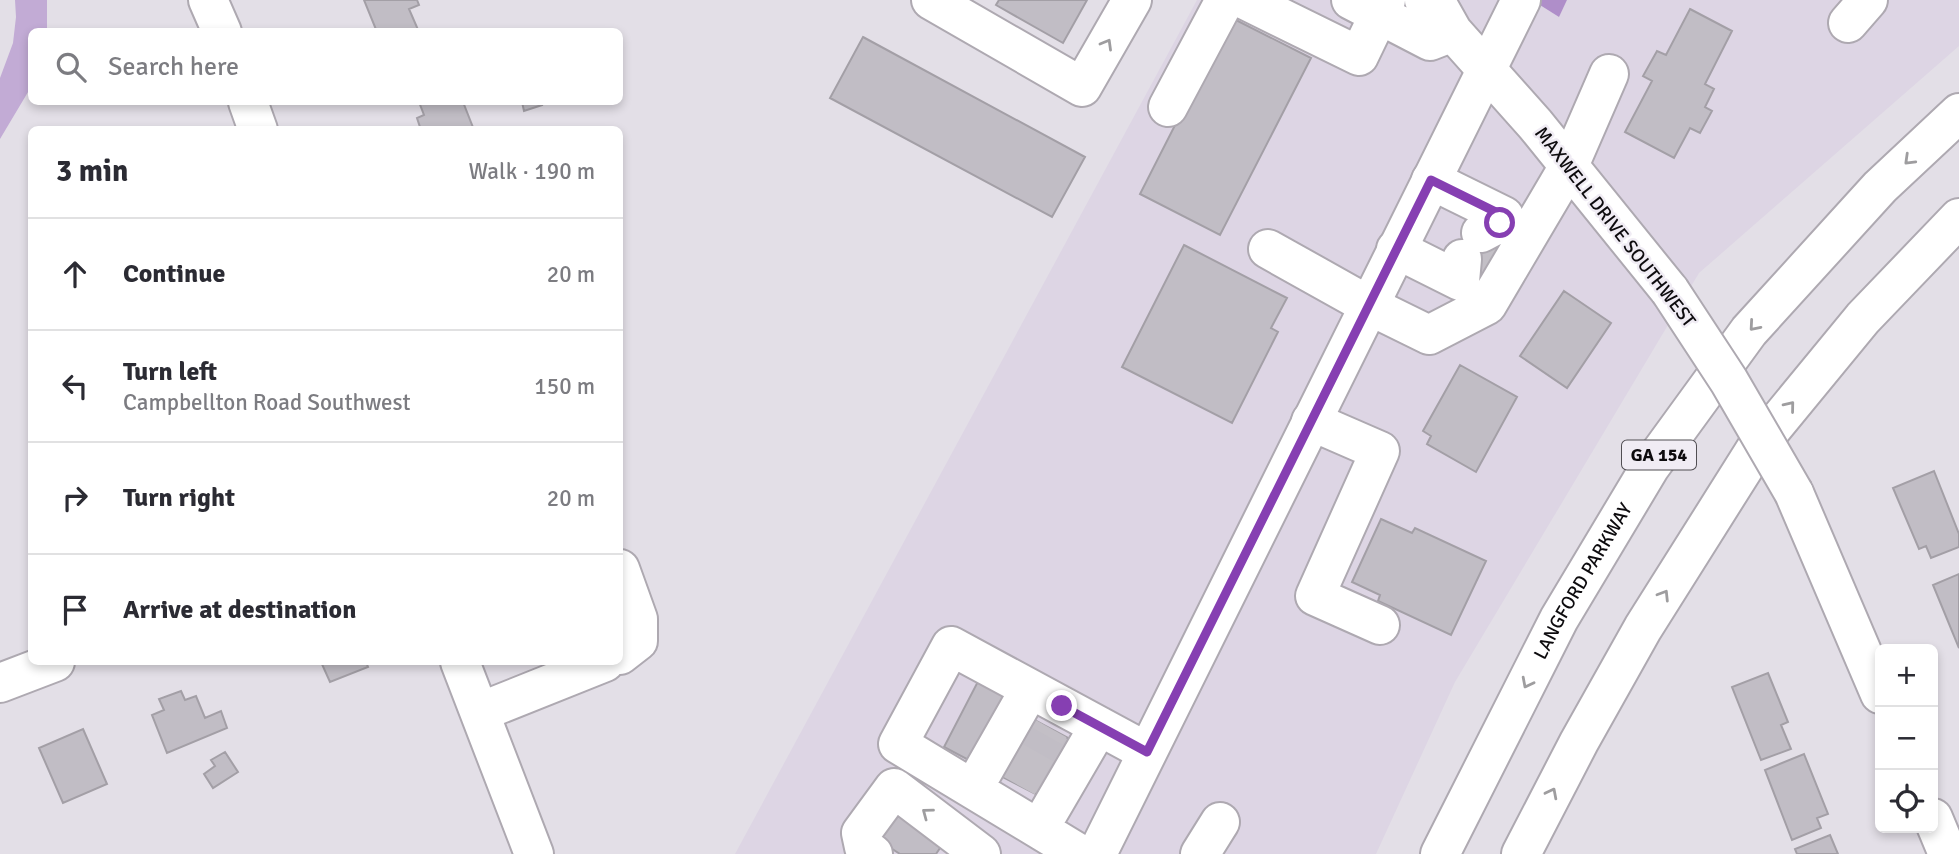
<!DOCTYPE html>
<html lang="en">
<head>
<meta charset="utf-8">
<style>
  body { margin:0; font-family:Signika,sans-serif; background:#f2f2f3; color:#2b2b33 }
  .controls { position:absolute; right:21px; bottom:21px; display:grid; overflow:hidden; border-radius:10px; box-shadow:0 4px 10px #0003 }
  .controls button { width:63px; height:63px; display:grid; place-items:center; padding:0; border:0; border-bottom:2px solid #e1e1e2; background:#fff; color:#2b2b33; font:35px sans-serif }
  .stop { position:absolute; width:21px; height:21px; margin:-16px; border:5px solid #863fb2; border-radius:50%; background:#fff }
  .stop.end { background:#863fb2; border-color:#fff; box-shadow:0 2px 7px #0008 }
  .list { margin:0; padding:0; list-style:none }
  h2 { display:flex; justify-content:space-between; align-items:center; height:91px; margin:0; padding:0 28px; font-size:30px }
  h2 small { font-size:23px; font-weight:400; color:#7c7c81 }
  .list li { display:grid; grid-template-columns:46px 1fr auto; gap:21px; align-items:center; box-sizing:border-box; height:112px; padding:0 28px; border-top:2px solid #e1e1e2 }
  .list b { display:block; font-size:26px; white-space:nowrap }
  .list p { margin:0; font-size:23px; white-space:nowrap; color:#7c7c81 }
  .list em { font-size:23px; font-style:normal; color:#7c7c81 }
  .icon { flex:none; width:38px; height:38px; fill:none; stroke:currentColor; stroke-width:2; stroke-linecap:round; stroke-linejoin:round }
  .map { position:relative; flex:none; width:1959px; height:854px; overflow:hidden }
  .search { position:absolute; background:#fff; box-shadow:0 4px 10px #0003; left:28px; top:28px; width:595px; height:77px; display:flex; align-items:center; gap:18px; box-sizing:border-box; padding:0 24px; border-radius:10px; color:#7c7c81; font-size:26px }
  .panel { position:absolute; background:#fff; box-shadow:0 4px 10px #0003; left:28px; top:126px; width:595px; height:539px; border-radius:10px }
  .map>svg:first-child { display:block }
  .built { fill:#ddd5e4 }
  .green { fill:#c2abd5 }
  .forest { fill:#af8ec9 }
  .building { fill:#c1bdc5; stroke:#a39fa6; stroke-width:2 }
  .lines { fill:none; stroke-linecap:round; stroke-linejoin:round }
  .minor-tunnel { stroke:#c3bfc6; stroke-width:38; stroke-dasharray:38 19; stroke-linecap:butt }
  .minor-casing { stroke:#aea9b1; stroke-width:42 }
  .major-casing { stroke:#aea9b1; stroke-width:42 }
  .highway-casing { stroke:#aea9b1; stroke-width:42 }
  .minor { stroke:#fff; stroke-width:38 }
  .major { stroke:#fff; stroke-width:38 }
  .highway { stroke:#fff; stroke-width:38 }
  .minor-bridge-casing { stroke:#aea9b1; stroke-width:42; stroke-linecap:butt }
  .minor-bridge { stroke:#fff; stroke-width:38 }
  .oneway { stroke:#9e9d9f }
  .route { stroke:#863fb2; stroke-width:9 }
  .labels { text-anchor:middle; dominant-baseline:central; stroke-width:5; stroke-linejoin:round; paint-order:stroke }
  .shield { fill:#f0ecf4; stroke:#514e53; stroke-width:2 }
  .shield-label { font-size:18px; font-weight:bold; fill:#0d0b0e }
  .street-label { font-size:19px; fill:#0d0b0e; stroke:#f0ecf4 }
</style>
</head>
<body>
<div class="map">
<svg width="1959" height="854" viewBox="0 0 1959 854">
  <rect width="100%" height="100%" fill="#e3dfe7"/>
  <!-- built -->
  <path class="built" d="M1197,0H1532L1559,17L1567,0H1959V46L1699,273L1455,682L1376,854H735Z"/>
  <!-- green -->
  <path class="green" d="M15,0H47V31L32,32L31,87L0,139V78L13,43L16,17Z"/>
  <!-- forest -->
  <path class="forest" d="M1532,0H1567L1559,17Z"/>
  <!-- building -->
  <path class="building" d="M364,0H417L419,5L409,9L419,32H377Z
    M999,0H1087L1063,43L996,5Z
    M1690,9L1732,31L1705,84L1714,89L1705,107L1712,111L1700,133L1690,128L1674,158L1625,132L1652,81L1643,76L1657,51L1666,55Z
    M1230,17L1311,58L1220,235L1140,194Z
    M863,37L1085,157L1052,217L830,98Z
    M419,102H463L474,130H421L417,118L424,115Z
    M522,102H541L542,105L524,111Z
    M1477,230L1501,247L1481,273L1457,256Z
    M1184,245L1287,298L1271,328L1278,332L1232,423L1122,367Z
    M1564,291L1611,323L1567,388L1520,356Z
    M1460,365L1517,397L1476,472L1427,444L1431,436L1423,431Z
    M1934,471L1959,534V547L1931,558L1926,546L1919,549L1893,488Z
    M1381,519L1412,533L1415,528L1486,561L1451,635L1378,601L1380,595L1352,582Z
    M1959,574V648L1933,585Z
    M321,662H366L368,667L330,682Z
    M986,666L1024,686L982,767L944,747Z
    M1768,673L1788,722L1781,725L1791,749L1761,760L1732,687Z
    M181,691L185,700L196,696L205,718L221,711L227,728L167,753L152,715L164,710L159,699Z
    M1025,715L1081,745L1051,802L995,773Z
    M83,729L107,784L63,803L39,748Z
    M225,752L238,772L213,788L204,774L215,766L211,760Z
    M1804,754L1828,814L1817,818L1821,828L1792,840L1765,770Z
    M898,812L944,842L936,854H900L880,841Z
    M1830,835L1838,854H1797L1795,849Z"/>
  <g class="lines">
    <!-- minor-tunnel -->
    <path class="minor-tunnel" d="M1479,271L1498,245
      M1018,785L1050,728"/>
    <defs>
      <path id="minor" d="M208,0L222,32
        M931,0L1082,87L1132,0
        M1245,0L1359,56L1386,0
        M1351,0L1430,41L1453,32
        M1424,0L1440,9L1453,32L1535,124L1670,291
        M1848,23L1868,0
        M248,102L258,130
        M1168,107L1225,0
        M1431,180L1504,216L1500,223L1481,233
        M1268,249L1368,305L1429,335
        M1396,249L1460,281L1462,259
        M1429,335L1487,305L1569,166L1609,74
        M1311,421L1380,451L1315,596L1380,625
        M1794,493L1880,694
        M620,569L638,619V641L620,655
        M460,662L534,854
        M0,683L55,662
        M480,712L605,662
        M973,789L1030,689
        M1933,818L1948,854
        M1039,829L1099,726
        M873,854L864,847L861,833L894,788L981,854
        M1080,854L898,744L951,646L1147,752
        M1200,854L1220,822"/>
      <path id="major" d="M1097,854L1521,0"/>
      <g id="highway">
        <path id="s1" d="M1440,854L1559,619L1650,467L1749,331L1880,187L1959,113"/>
        <path d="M1521,854L1579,742L1643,628L1757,447L1863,318L1959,218"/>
      </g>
    </defs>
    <!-- minor casing -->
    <use href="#minor" class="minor-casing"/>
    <!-- major casing -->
    <use href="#major" class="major-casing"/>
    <!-- highway casing -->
    <use href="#highway" class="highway-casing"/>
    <!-- minor -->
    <use href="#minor" class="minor"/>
    <!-- major -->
    <use href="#major" class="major"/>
    <!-- highway -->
    <use href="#highway" class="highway"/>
    <defs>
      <path id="minor-bridge" d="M1670,291L1729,381L1794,493"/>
    </defs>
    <!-- minor-bridge casing -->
    <use href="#minor-bridge" class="minor-bridge-casing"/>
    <!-- minor-bridge -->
    <use href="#minor-bridge" class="minor-bridge"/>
  </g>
  <!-- one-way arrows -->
  <defs><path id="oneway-chevron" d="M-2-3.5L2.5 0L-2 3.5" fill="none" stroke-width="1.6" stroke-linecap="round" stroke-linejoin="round" transform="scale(1.75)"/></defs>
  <g class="oneway">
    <use href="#oneway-chevron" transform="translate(1107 44) rotate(-60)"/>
    <use href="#oneway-chevron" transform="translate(1909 160) rotate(136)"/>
    <use href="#oneway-chevron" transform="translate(1754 326) rotate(131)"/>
    <use href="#oneway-chevron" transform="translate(1790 406) rotate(-51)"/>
    <use href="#oneway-chevron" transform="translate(1664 595) rotate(-58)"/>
    <use href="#oneway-chevron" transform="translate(1527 683) rotate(117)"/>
    <use href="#oneway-chevron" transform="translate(1552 793) rotate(-63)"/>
    <use href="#oneway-chevron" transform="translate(927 813) rotate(-143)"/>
  </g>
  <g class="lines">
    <!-- route -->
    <path class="route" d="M1062,706L1147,752L1431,180L1504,216L1500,223"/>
  </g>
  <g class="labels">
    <!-- shield labels -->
    <rect class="shield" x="1622" y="440.5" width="74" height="29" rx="5"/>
    <g class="shield-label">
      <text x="1659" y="455">GA 154</text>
    </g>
    <!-- street labels -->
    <g class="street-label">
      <text transform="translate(1615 227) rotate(52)">MAXWELL DRIVE SOUTHWEST</text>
      <text stroke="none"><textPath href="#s1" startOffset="308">LANGFORD PARKWAY</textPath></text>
    </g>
  </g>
</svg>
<div class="controls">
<button>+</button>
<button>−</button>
<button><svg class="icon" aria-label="locate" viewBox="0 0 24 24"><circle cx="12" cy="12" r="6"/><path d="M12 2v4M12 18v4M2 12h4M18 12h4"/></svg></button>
</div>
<div class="stop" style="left:1500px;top:223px"></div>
<div class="stop end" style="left:1062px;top:706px"></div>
<div class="search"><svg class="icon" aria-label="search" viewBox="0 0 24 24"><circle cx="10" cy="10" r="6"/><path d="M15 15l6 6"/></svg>Search here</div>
<section class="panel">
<h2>3 min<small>Walk · 190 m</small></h2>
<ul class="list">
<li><svg class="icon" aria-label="ahead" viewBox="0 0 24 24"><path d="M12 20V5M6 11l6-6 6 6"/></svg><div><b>Continue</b></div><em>20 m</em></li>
<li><svg class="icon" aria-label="left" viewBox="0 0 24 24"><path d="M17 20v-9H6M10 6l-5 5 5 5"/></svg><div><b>Turn left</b><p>Campbellton Road Southwest</p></div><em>150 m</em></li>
<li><svg class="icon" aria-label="right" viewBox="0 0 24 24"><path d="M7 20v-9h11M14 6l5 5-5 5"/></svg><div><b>Turn right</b></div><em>20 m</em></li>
<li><svg class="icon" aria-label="arrive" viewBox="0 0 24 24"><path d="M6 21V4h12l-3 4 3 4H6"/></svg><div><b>Arrive at destination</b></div></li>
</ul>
</section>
</div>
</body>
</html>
